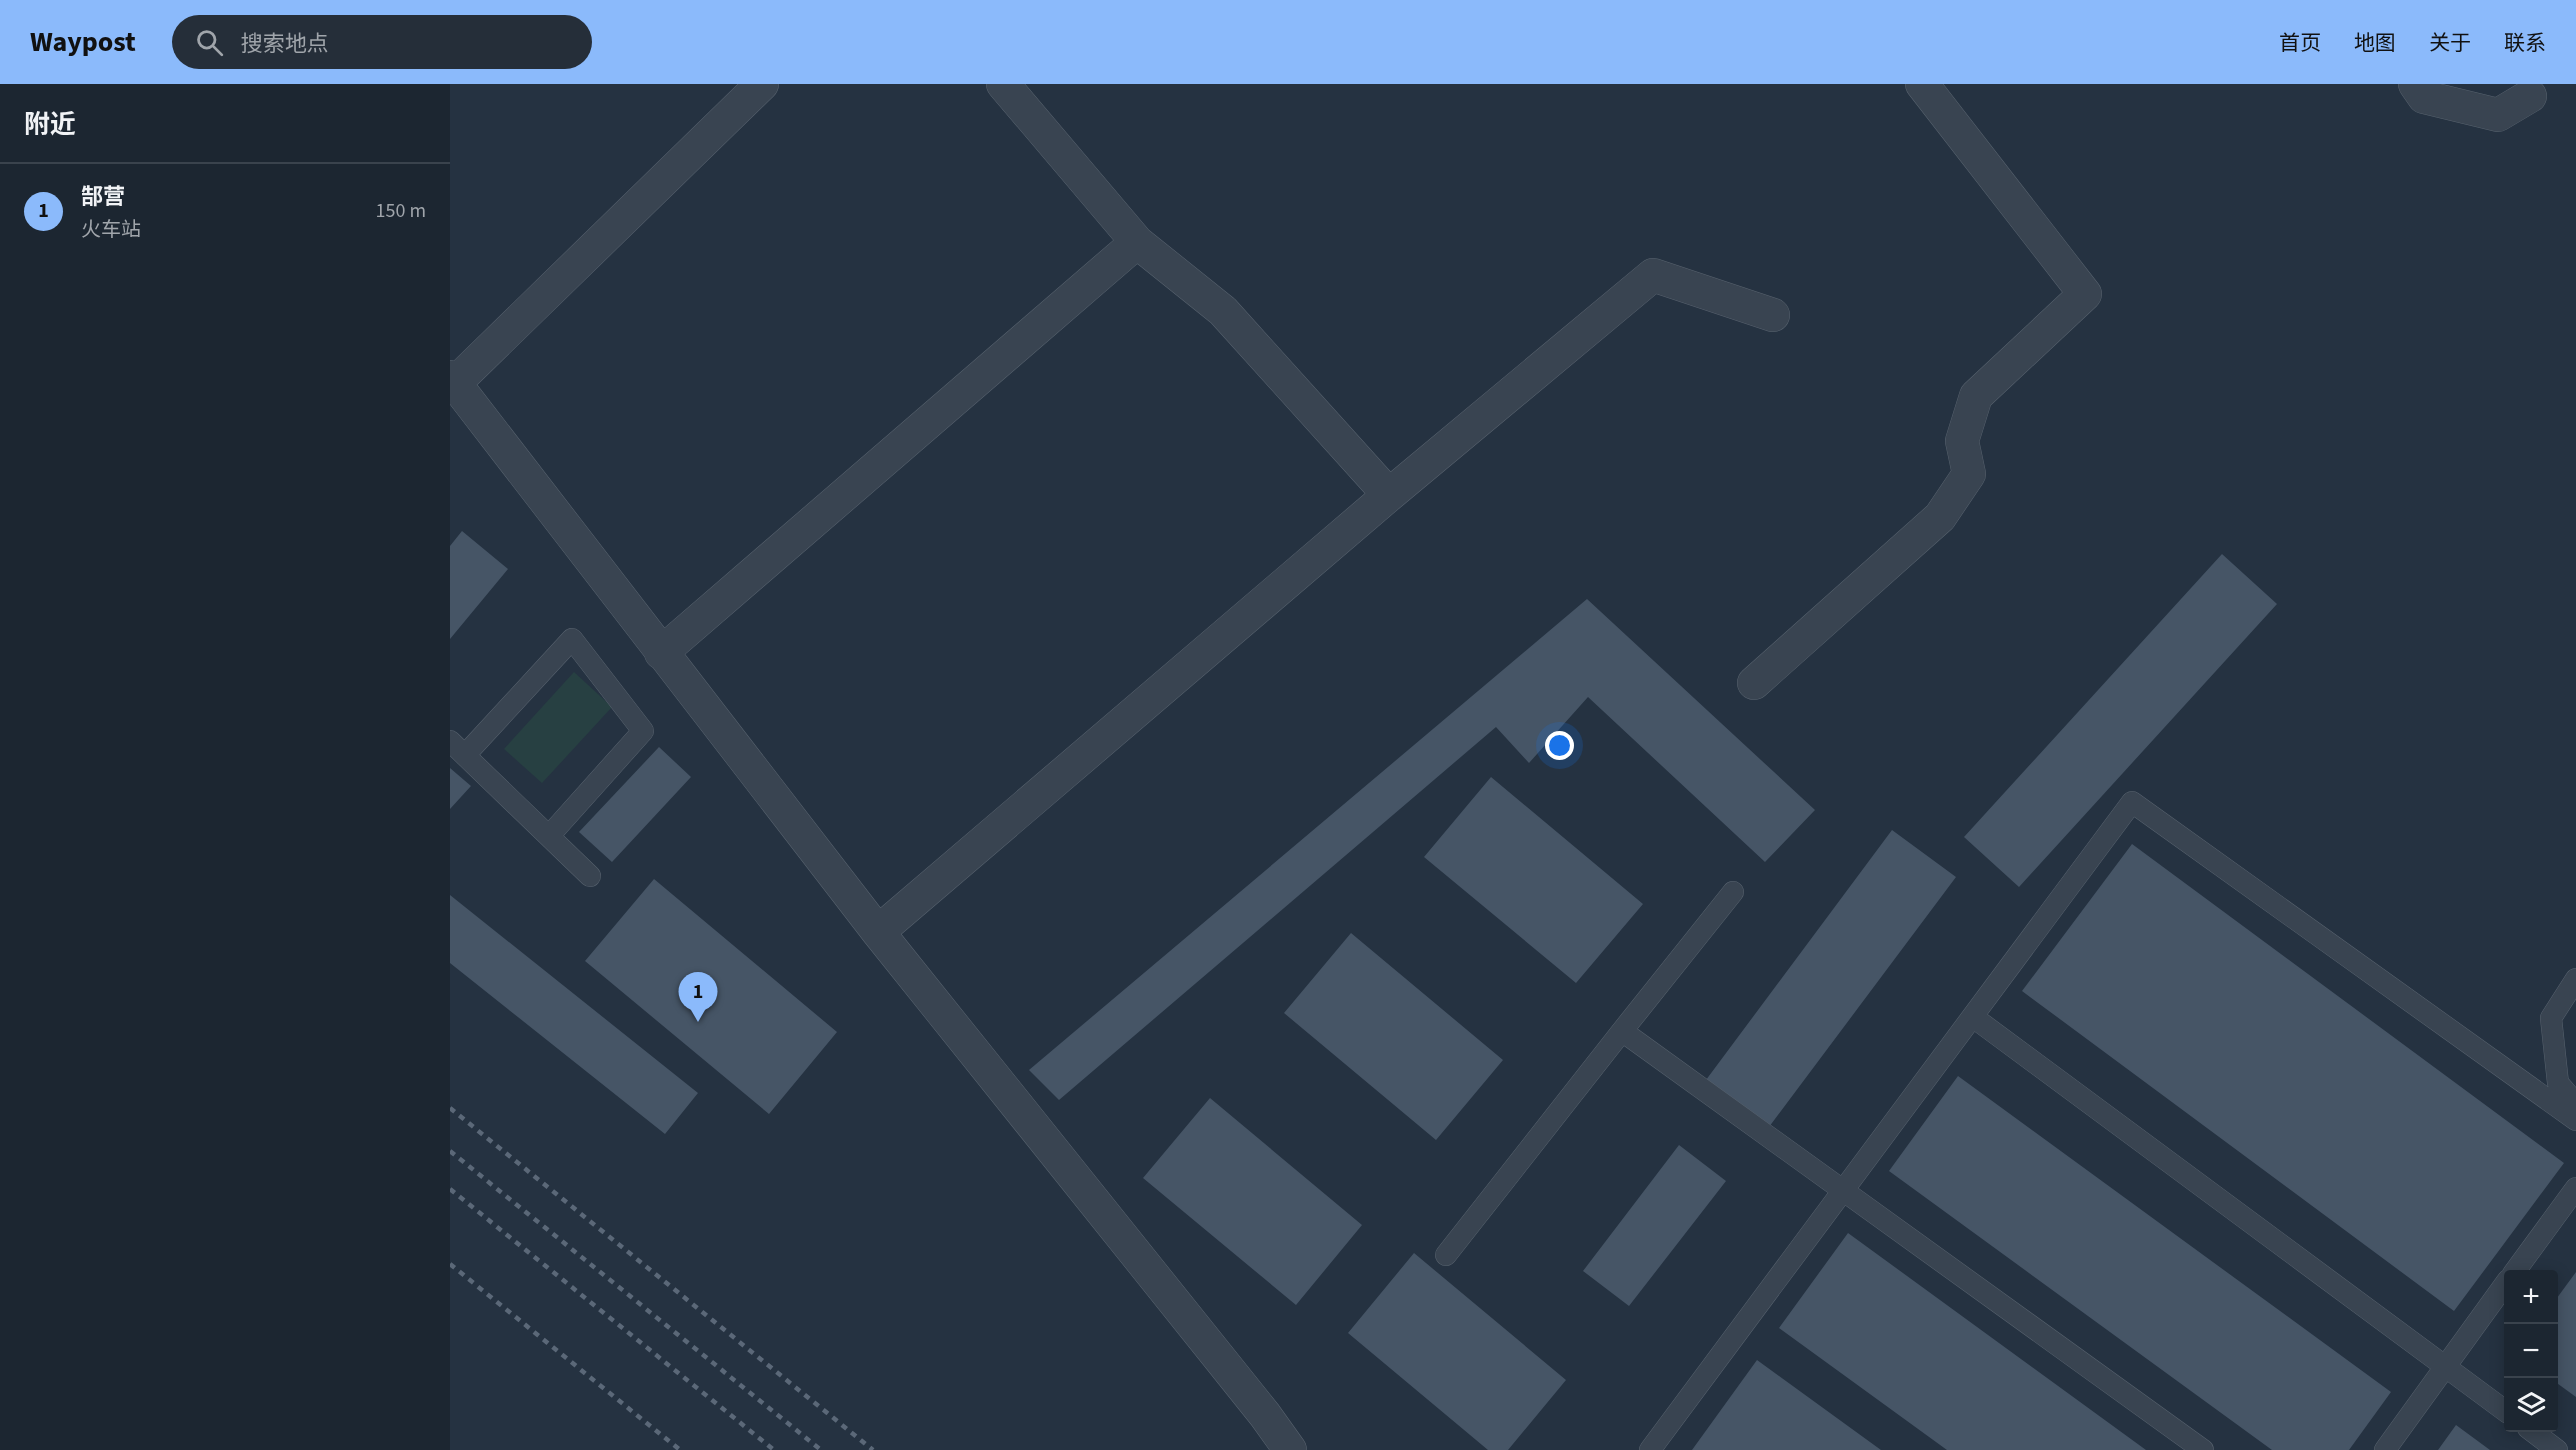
<!DOCTYPE html>
<html lang="zh">
<head>
<meta charset="utf-8">
<style>
  body { margin:0; font-family:"Source Sans 3","Noto Sans SC",sans-serif; background:#252e39; color:#f1f3f6 }
  .controls { position:absolute; right:18px; bottom:18px; display:grid; overflow:hidden; border-radius:6px; box-shadow:0 3px 15px #0003 }
  .controls button { width:54px; height:54px; display:grid; place-items:center; padding:0; border:0; border-bottom:2px solid #3a434d; background:#1c2631; color:#f1f3f6; font:30px sans-serif }
  .you { position:absolute; left:1110px; top:662px; width:21px; height:21px; margin:-15px; border:4px solid #fff; border-radius:50%; background:#1a73e8; box-shadow:0 0 0 9px #1a73e833 }
  .badge { display:grid; place-items:center; width:39px; height:39px; border-radius:50%; background:#8bbafb; color:#111; font-size:20px; font-weight:700 }
  .pin { position:absolute; translate:-50% -50px; filter:drop-shadow(0 2px 3px #0008) }
  .pin::after { content:''; position:absolute; top:32px; width:21px; height:18px; background:inherit; clip-path:polygon(0 0,100% 0,50% 100%) }
  .list { margin:0; padding:0; list-style:none }
  h2 { display:flex; justify-content:space-between; align-items:center; height:78px; margin:0; padding:0 24px; font-size:26px }
  h2 small { font-size:20px; font-weight:400; color:#a0a5ab }
  .list li { display:grid; grid-template-columns:39px 1fr auto; gap:18px; align-items:center; box-sizing:border-box; height:96px; padding:0 24px; border-top:2px solid #3a434d }
  .list b { display:block; font-size:22px; white-space:nowrap }
  .list p { margin:0; font-size:20px; white-space:nowrap; color:#a0a5ab }
  .list em { font-size:20px; font-style:normal; color:#a0a5ab }
  .icon { flex:none; width:33px; height:33px; fill:none; stroke:currentColor; stroke-width:2; stroke-linecap:round; stroke-linejoin:round }
  .map { position:relative; flex:none; width:2126px; height:1366px; overflow:hidden }
  header { display:flex; align-items:center; gap:36px; box-sizing:border-box; height:84px; padding:0 30px; background:#8bbafb; color:#111 }
  header strong { font-size:28px }
  nav { display:flex; gap:33px; margin-inline-start:auto; font-size:21px }
  .search { width:420px; height:54px; background:#252e39; display:flex; align-items:center; gap:15px; box-sizing:border-box; padding:0 21px; border-radius:33px; color:#a0a5ab; font-size:22px }
  main { display:flex }
  aside { flex:1; background:#1c2631 }
  .map>svg:first-child { display:block }
  .green { fill:#274042 }
  .building { fill:#465566 }
  .lines { fill:none; stroke-linecap:round; stroke-linejoin:round }
  .lane-casing { stroke:#57626e; stroke-width:22 }
  .street-casing { stroke:#57626e; stroke-width:34 }
  .lane { stroke:#394451; stroke-width:21 }
  .street { stroke:#394451; stroke-width:33 }
  .rail { stroke:#5b6878; stroke-width:4.5; stroke-dasharray:6 6; stroke-linecap:butt }
</style>
</head>
<body>
<header>
<strong>Waypost</strong>
<div class="search"><svg class="icon" aria-label="search" viewBox="0 0 24 24"><circle cx="10" cy="10" r="6"/><path d="M15 15l6 6"/></svg>搜索地点</div>
<nav><a>首页</a><a>地图</a><a>关于</a><a>联系</a></nav>
</header>
<main>
<aside>
<h2>附近<small></small></h2>
<ul class="list">
<li><span class="badge">1</span><div><b>郜营</b><p>火车站</p></div><em>150 m</em></li>
</ul>
</aside>
<div class="map">
<svg width="2126" height="1366" viewBox="0 0 2126 1366">
  <rect width="100%" height="100%" fill="#253241"/>
  <!-- green -->
  <path class="green" d="M124,588L162,623L92,699L54,665Z"/>
  <!-- building -->
  <path class="building" d="M12,447L58,485L0,555V462Z
    M1772,470L1827,520L1569,803L1514,753Z
    M1137,515L1365,726L1315,778L1138,613L1079,679L1046,643L609,1016L579,986Z
    M209,663L241,693L162,778L129,748Z
    M0,684L21,702L0,725Z
    M1041,693L1193,820L1126,899L974,773Z
    M1442,746L1506,793L1316,1047L1253,1000Z
    M1682,760L2114,1079L2004,1227L1572,907Z
    M204,795L387,948L319,1030L135,877Z
    M0,811L248,1009L215,1050L0,879Z
    M901,849L1053,976L986,1056L834,929Z
    M1508,992L1941,1308L1899,1366H1822L1439,1087Z
    M760,1014L912,1141L846,1221L693,1094Z
    M1229,1061L1276,1097L1179,1222L1133,1187Z
    M1398,1149L1696,1366H1497L1329,1244Z
    M964,1169L1116,1296L1058,1366H1038L898,1249Z
    M2126,1188V1313L2104,1297V1218Z
    M1307,1276L1431,1366H1242Z
    M2006,1341L2040,1366H1988Z"/>
  <g class="lines">
    <defs>
      <path id="lane" d="M0,657L140,792
        M15,671L122,555L193,647L99,752
        M2126,895L2101,934L2108,999L2126,1020
        M1523,933L2058,1329
        M1172,947L1283,808
        M996,1171L1172,947L1753,1366
        M2063,1190L2126,1104
        M2078,1344L2107,1366
        M1200,1366L1682,718L2126,1036
        M1935,1366L2058,1196"/>
      <path id="street" d="M553,0L687,158L773,227L939,411
        M1965,0L1974,13L2048,31L2080,12
        M0,293L428,848L815,1331L840,1366
        M5,299L312,0
        M211,569L687,158
        M1304,599L1490,433L1519,390L1512,357L1526,312L1635,210L1472,0
        M428,848L939,411L1203,191L1323,231"/>
    </defs>
    <!-- lane casing -->
    <use href="#lane" class="lane-casing"/>
    <!-- street casing -->
    <use href="#street" class="street-casing"/>
    <!-- lane -->
    <use href="#lane" class="lane"/>
    <!-- street -->
    <use href="#street" class="street"/>
    <!-- rail -->
    <path class="rail" d="M0,1024L423,1366
      M0,1067L371,1366
      M0,1105L324,1366
      M0,1180L230,1366"/>
  </g>
</svg>
<div class="controls">
<button>+</button>
<button>−</button>
<button><svg class="icon" aria-label="layers" viewBox="0 0 24 24"><path d="M12 4l9 5-9 5-9-5zM3 14l9 5 9-5"/></svg></button>
</div>
<div class="you"></div>
<div class="pin badge" style="left:248px;top:938px">1</div>
</div>
</main>
</body>
</html>
